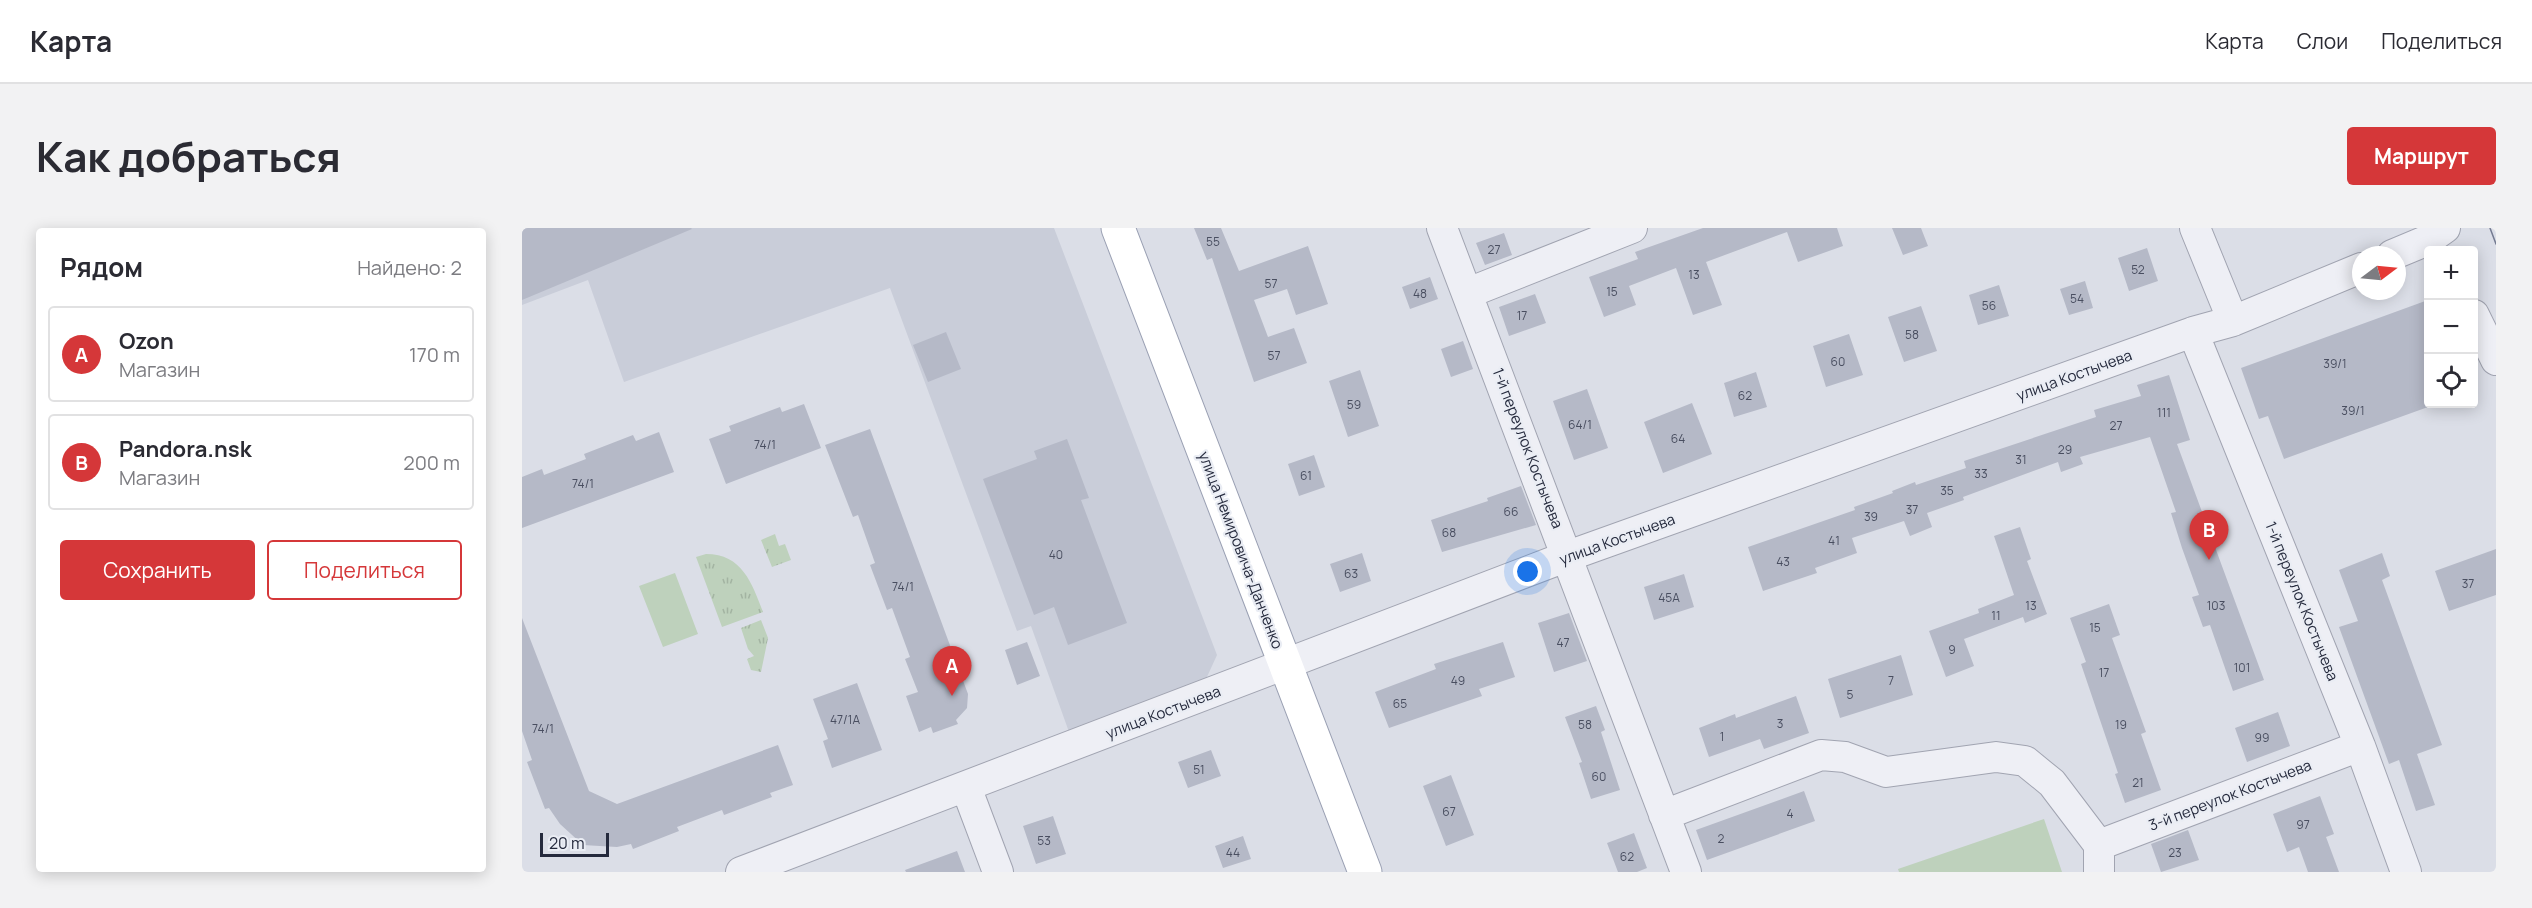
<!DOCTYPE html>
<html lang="ru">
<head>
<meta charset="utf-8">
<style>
  body { margin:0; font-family:Manrope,sans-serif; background:#f2f2f3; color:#2b2b33 }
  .controls { position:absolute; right:18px; top:18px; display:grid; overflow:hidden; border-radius:6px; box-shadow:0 3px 15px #0003 }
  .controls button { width:54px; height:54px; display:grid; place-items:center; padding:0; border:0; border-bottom:2px solid #e1e1e2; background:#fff; color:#2b2b33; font:30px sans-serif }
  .compass { position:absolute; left:1830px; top:18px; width:54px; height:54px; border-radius:50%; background:#fff; box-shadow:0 3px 15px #0003; rotate:74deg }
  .scale { position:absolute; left:18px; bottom:15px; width:69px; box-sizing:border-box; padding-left:6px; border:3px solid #252a3d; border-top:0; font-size:16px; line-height:21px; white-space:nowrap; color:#252a3d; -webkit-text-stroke:4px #eaedf4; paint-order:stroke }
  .you { position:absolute; left:1006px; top:344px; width:21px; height:21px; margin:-15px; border:4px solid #fff; border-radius:50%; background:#1a73e8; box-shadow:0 0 0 9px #1a73e833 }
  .badge { display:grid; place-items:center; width:39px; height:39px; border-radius:50%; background:#d53739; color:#fff; font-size:20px; font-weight:700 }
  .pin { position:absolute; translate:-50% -50px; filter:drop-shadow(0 2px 3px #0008) }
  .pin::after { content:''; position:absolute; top:32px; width:21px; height:18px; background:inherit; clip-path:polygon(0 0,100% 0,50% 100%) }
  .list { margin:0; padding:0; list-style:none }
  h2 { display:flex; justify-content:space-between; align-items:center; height:78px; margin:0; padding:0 24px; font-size:26px }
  h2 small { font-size:20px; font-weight:400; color:#7c7c81 }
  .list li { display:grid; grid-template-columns:39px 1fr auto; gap:18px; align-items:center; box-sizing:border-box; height:96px; margin:0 12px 12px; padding:0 12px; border:2px solid #e1e1e2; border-radius:6px }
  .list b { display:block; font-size:22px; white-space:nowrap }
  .list p { margin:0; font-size:20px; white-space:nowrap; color:#7c7c81 }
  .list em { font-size:20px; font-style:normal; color:#7c7c81 }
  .actions { display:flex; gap:12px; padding:18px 24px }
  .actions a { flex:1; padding:14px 0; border:2px solid #d53739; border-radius:6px; text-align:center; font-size:21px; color:#d53739 }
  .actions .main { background:#d53739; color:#fff }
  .icon { flex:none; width:33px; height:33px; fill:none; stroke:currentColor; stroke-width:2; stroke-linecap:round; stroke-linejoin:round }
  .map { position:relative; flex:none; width:1974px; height:644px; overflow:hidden; border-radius:6px }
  header { display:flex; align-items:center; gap:36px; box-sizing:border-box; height:84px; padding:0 30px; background:#fff; border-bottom:2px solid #e1e1e2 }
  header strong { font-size:28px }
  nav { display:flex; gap:33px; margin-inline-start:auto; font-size:21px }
  .intro { display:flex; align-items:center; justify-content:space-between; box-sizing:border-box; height:144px; padding:0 36px }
  h1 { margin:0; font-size:42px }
  .button { padding:15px 27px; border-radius:6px; background:#d53739; color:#fff; font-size:21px; font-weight:700 }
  main { display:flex; gap:36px; padding:0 36px }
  aside { flex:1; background:#fff; border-radius:6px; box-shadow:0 3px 15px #0003 }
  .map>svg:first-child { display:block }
  .built { fill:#c9cdd9 }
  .green { fill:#bed1bc }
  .park { fill:url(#park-tufts) }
  .building { fill:#b5b9c7 }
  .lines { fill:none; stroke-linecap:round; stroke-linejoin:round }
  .minor-casing { stroke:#a1a4b1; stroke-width:32 }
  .major-casing { stroke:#9aa0b3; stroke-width:35 }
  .minor { stroke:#eeeff5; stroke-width:30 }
  .major { stroke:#fff; stroke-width:33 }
  .tram { stroke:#747b91; stroke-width:1.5 }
  .labels { text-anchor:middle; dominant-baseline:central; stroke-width:4.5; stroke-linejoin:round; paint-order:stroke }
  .number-label { font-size:12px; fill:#494e60 }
  .street-label { font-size:15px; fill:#252a3d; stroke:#eaedf4 }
</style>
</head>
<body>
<header>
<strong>Карта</strong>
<nav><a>Карта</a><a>Слои</a><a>Поделиться</a></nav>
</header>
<div class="intro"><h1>Как добраться</h1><a class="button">Маршрут</a></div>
<main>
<aside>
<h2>Рядом<small>Найдено: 2</small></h2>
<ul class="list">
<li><span class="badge">A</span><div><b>Ozon</b><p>Магазин</p></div><em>170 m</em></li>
<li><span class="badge">B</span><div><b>Pandora.nsk</b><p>Магазин</p></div><em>200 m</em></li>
</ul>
<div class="actions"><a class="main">Сохранить</a><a>Поделиться</a></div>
</aside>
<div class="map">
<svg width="1974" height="644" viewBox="0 0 1974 644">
  <defs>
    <pattern id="park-tufts" width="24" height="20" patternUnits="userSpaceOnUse" patternTransform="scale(1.5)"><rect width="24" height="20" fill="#bed1bc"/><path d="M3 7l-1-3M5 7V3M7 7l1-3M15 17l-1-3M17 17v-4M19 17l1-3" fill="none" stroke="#a3b4a2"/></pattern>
  </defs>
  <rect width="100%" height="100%" fill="#dbdee7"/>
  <!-- built -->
  <path class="built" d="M0,0H532L695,427L684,451L547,504L509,398L495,403L368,60L102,154L66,52L0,77Z"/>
  <!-- green -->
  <path class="green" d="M153,345L176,406L141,419L117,358Z
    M1522,591L1540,644H1377L1376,641Z"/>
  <!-- park -->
  <path class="park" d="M253,306L257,318L263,316L269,332L250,339L239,312Z
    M184,326C220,326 230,355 241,384L200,399L174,329Z
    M239,392L246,410L239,444L229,442L225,431L232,428L226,421L219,400Z"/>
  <!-- building -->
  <path class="building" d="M0,0H169L170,1L0,72Z
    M672,0H699L717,43L786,18L806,76L774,87L765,61L732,72L746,109L772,100L785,135L732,154L690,30L685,32Z
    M1181,0H1315L1321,18L1276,34L1265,4L1184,34L1200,77L1171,87L1154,40L1107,58L1114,77L1082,89L1067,49L1116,31L1113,24Z
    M1370,0H1399L1406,18L1381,27Z
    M982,5L990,27L963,37L954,15Z
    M1625,20L1636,53L1607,63L1596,30Z
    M908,49L916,71L888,81L880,59Z
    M1563,53L1571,80L1547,87L1538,61Z
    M1477,57L1487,88L1456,97L1447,67Z
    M1013,66L1024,95L987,108L977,79Z
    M1906,72V179L1762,231L1746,188L1737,191L1719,140Z
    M1399,78L1415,123L1382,134L1366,89Z
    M424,104L439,141L406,154L391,117Z
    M1327,106L1341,147L1304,159L1291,118Z
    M941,113L951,141L929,149L919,121Z
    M838,142L857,198L826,209L807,153Z
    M1234,144L1245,179L1212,189L1202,155Z
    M1647,147L1668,212L1655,216L1742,452L1711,463L1688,397L1681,399L1670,369L1677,367L1660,320L1649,285L1654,284L1628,209L1558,229L1561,236L1539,244L1536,234L1441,269L1442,272L1405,285L1410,299L1388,308L1382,293L1330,310L1335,325L1293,340L1295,345L1241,363L1226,319L1333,282L1332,279L1371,265L1370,263L1393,254L1394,257L1444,240L1442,233L1574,189L1572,182L1619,168L1615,157Z
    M1065,161L1086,220L1052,232L1031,173Z
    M1170,175L1190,226L1141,245L1122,194Z
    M282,176L299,220L204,256L187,211L209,203L207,198L258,179L260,184Z
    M348,201L446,466L445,480L434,492L436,496L411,505L409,499L397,504L384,468L396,464L383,431L388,429L370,380L365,382L348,337L353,335L336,287L331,289L303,217Z
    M137,204L152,244L0,300V249L20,241L22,247L64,231L62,226L111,207L114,213Z
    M545,211L567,270L559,272L605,395L546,417L532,379L512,387L461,251L515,231L512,223Z
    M792,227L803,259L777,268L766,236Z
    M999,258L1014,297L920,324L909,292L966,273L965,270Z
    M1498,299L1509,331L1505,333L1525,386L1503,395L1501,389L1442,411L1452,438L1424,449L1407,403L1457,385L1456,381L1492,367L1472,308Z
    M1974,321V367L1927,383L1913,343Z
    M840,325L849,353L818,364L808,336Z
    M1860,325L1868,348L1860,352L1920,517L1895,526L1913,577L1894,583L1877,532L1867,536L1817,399L1836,393L1817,342Z
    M1162,346L1172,379L1132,392L1122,359Z
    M1587,376L1598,407L1590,410L1624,504L1619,506L1639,562L1603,575L1593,546L1596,545L1559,436L1564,434L1548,390Z
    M1047,385L1065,433L1032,444L1016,395Z
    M0,390L67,563L95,576L256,517L271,557L248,565L250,569L202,587L200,582L155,599L157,603L111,621L109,616L95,619L61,617L38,596L27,580L23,581L5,534L10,532L0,503Z
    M505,414L518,448L495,457L483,422Z
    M981,414L993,449L957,461L960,468L867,500L853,464L914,441L912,436Z
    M1379,427L1391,467L1318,490L1306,451Z
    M335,455L360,522L310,540L301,513L306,511L291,471Z
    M1274,468L1287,505L1242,521L1238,511L1187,529L1177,500L1213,486L1214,490Z
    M1074,478L1083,502L1079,504L1098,562L1069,571L1057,535L1060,534L1043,489Z
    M1756,484L1768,518L1725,534L1713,500Z
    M689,522L699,548L666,560L656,534Z
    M929,547L952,607L924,618L901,558Z
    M1282,563L1293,593L1185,632L1174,602Z
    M1798,568L1812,606L1804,609L1817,644H1786L1777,619L1765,624L1751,586Z
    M531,588L544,626L514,636L501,598Z
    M1666,602L1677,632L1639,644L1629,616Z
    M1112,605L1125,640L1115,644H1096L1085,615Z
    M721,608L729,631L701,640L693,618Z
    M435,623L443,644H384L383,642Z"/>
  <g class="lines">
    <defs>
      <path id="minor" d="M920,0L1164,644
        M1673,0L1711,93
        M1870,27L1906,12L1923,0
        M946,65L1110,0
        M1952,87L1974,132
        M1671,104L1838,518L1884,644
        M444,559L476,644
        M1142,587L1299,527L1323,529L1364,544L1474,529L1503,533L1530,555L1577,617V644
        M1577,617L1838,518
        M219,644L1046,328L1671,104L1711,93L1839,40"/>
      <path id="major" d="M596,0L843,644"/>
    </defs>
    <!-- minor casing -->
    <use href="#minor" class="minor-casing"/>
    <!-- major casing -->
    <use href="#major" class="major-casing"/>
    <!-- minor -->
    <use href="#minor" class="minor"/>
    <!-- major -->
    <use href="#major" class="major"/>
    <!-- tram -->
    <path class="tram" d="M1968,0L1974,16"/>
  </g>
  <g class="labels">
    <!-- number labels -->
    <g class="number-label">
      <text x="691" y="13">55</text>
      <text x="972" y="21">27</text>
      <text x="1616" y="41">52</text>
      <text x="1172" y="46">13</text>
      <text x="749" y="55">57</text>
      <text x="1090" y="63">15</text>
      <text x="898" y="65">48</text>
      <text x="1555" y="70">54</text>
      <text x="1467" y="77">56</text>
      <text x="1000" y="87">17</text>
      <text x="1390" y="106">58</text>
      <text x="752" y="127">57</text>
      <text x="1316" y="133">60</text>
      <text x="1813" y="135">39/1</text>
      <text x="1223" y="167">62</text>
      <text x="832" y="176">59</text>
      <text x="1831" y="182">39/1</text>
      <text x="1642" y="184">111</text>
      <text x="1058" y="196">64/1</text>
      <text x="1594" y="197">27</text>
      <text x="1156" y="210">64</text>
      <text x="243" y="216">74/1</text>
      <text x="1543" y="221">29</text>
      <text x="1499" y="231">31</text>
      <text x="1459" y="245">33</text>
      <text x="784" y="247">61</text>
      <text x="61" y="255">74/1</text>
      <text x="1425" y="262">35</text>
      <text x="1390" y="281">37</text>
      <text x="989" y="283">66</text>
      <text x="1349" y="288">39</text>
      <text x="927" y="304">68</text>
      <text x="1312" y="312">41</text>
      <text x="534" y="326">40</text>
      <text x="1261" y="333">43</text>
      <text x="829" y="345">63</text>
      <text x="1946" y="355">37</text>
      <text x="381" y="358">74/1</text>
      <text x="1147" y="369">45А</text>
      <text x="1509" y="377">13</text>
      <text x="1694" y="377">103</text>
      <text x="1474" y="387">11</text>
      <text x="1573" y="399">15</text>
      <text x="1041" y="414">47</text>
      <text x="1430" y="421">9</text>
      <text x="1720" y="439">101</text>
      <text x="1582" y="444">17</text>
      <text x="936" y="452">49</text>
      <text x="1369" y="452">7</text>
      <text x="1328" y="466">5</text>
      <text x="878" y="475">65</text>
      <text x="323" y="491">47/1А</text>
      <text x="1258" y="495">3</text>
      <text x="1063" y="496">58</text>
      <text x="1599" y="496">19</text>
      <text x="21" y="500">74/1</text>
      <text x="1200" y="508">1</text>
      <text x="1740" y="509">99</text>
      <text x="677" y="541">51</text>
      <text x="1077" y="548">60</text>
      <text x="1616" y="554">21</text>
      <text x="927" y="583">67</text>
      <text x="1268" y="585">4</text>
      <text x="1781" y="596">97</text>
      <text x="1199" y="610">2</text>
      <text x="522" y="612">53</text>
      <text x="711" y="624">44</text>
      <text x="1653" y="624">23</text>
      <text x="1105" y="628">62</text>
    </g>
    <!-- street labels -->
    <g class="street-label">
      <text transform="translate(1552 147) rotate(-20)">улица Костычева</text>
      <text transform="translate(1006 220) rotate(69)">1-й переулок Костычева</text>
      <text transform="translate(1095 311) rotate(-20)">улица Костычева</text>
      <text transform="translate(719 322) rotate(69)">улица Немировича-Данченко</text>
      <text transform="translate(1780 373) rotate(68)">1-й переулок Костычева</text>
      <text transform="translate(641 484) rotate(-21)">улица Костычева</text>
      <text transform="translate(1708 567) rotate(-21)">3-й переулок Костычева</text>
    </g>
  </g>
</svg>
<div class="controls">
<button>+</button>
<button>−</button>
<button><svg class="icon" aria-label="locate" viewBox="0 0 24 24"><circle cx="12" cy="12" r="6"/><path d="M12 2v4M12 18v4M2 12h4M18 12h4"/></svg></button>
</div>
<svg class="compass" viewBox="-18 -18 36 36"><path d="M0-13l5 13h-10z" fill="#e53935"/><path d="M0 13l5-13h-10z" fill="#7c7c81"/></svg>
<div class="scale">20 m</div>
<div class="you"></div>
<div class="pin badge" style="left:430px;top:468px">A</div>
<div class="pin badge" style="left:1687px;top:332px">B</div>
</div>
</main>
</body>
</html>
